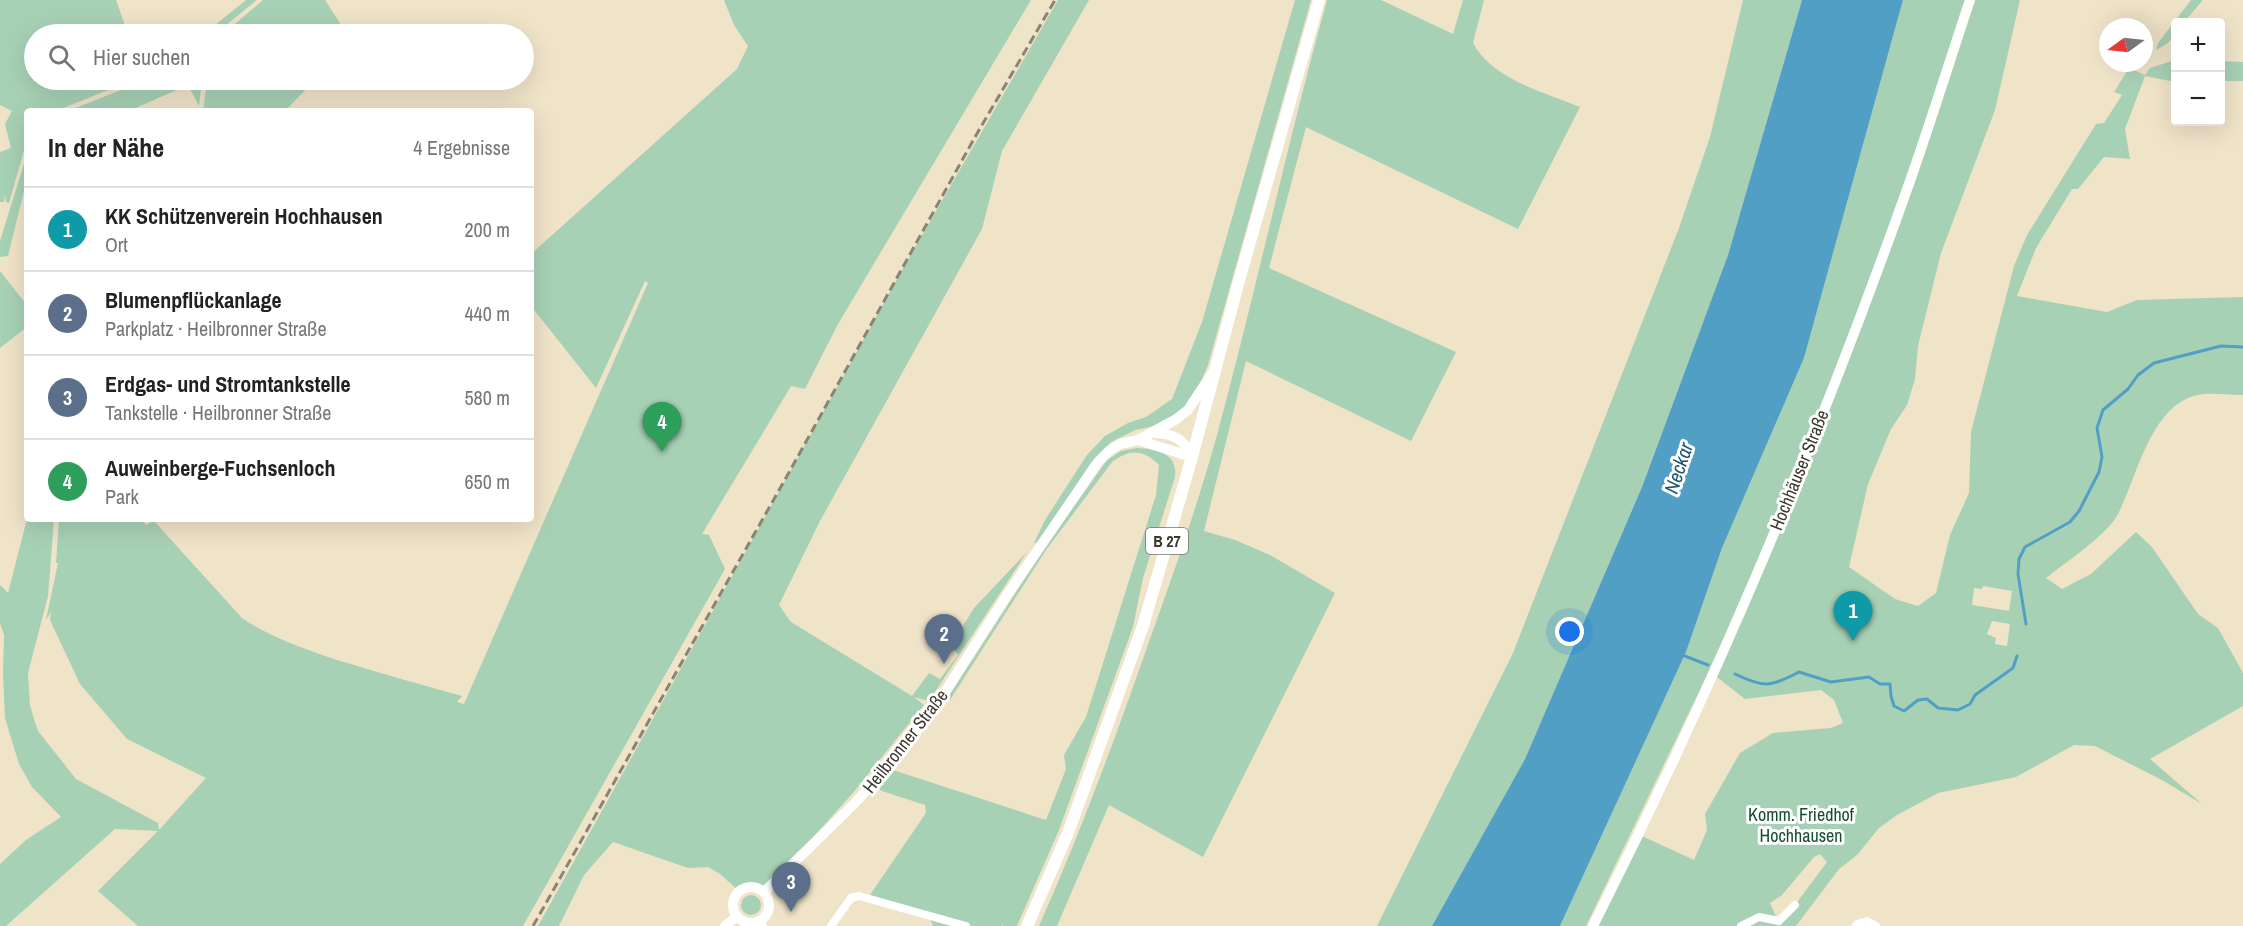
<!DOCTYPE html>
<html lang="de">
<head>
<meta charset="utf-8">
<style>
  body { margin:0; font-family:"Archivo Narrow",sans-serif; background:#f2f2f2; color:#222 }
  .controls { position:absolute; right:18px; top:18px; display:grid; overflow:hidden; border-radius:6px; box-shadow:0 6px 24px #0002 }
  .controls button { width:54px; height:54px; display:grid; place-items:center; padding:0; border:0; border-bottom:2px solid #e0e0e0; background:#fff; color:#222; font:30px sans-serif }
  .compass { position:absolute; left:2099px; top:18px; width:54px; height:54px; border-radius:50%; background:#fff; box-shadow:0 6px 24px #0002; rotate:255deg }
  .you { position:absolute; left:1570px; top:632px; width:21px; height:21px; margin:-15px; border:4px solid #fff; border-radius:50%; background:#1a73e8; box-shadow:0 0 0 9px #1a73e833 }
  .badge { display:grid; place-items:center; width:39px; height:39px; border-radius:50%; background:#2563eb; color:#fff; font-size:20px; font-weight:700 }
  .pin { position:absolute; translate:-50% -50px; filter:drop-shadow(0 2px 3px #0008) }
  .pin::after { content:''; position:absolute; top:32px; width:21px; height:18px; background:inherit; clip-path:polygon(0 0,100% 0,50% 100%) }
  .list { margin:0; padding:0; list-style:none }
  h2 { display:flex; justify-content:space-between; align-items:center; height:78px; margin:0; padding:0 24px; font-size:26px }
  h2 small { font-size:20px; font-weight:400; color:#767676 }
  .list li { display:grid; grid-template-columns:39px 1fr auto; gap:18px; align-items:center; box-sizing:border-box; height:84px; padding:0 24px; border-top:2px solid #e0e0e0 }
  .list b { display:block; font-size:22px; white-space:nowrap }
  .list p { margin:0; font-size:20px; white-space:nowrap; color:#767676 }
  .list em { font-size:20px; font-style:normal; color:#767676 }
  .icon { flex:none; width:33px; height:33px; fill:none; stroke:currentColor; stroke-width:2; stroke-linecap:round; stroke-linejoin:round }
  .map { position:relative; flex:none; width:2243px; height:926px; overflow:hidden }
  .search { position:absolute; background:#fff; box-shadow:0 6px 24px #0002; left:24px; top:24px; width:510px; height:66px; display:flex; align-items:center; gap:15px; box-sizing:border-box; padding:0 21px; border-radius:33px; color:#767676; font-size:22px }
  .panel { position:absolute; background:#fff; box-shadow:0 6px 24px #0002; left:24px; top:108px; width:510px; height:414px; border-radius:6px }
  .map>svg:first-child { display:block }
  .green { fill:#a7d1b5; fill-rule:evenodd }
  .water { fill:#519fc5 }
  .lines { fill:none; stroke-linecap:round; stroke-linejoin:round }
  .stream { stroke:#519fc5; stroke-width:3 }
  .minor { stroke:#fff; stroke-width:8 }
  .tertiary { stroke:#fff; stroke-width:10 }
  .secondary { stroke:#fff; stroke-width:10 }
  .primary { stroke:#fff; stroke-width:12 }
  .rail { stroke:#8c8472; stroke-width:3; stroke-dasharray:9 4.5; stroke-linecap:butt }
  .labels { text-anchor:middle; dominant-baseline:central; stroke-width:6; stroke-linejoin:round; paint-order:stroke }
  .shield { fill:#fff; stroke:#77746d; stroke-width:1.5 }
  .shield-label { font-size:16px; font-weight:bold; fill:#3d382e }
  .street-label { font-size:18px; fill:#3d382e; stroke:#fff }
  .park-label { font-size:18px; fill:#174c30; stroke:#fff }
  .water-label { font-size:20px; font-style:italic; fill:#1c5873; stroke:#fff }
</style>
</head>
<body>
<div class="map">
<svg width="2243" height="926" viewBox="0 0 2243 926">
  <rect width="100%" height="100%" fill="#efe3c8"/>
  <!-- green -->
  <path class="green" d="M0,0H116L128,34H34V80H133L56,111H27V140L9,203L6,202L5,195L4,202H0V152L11,148L5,124L12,111L0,105Z
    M246,0H257L215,34H204Z
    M263,0H325L347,34H223Z
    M724,0H1031L838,324L805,389L791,386L702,534L709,535L725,569L523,926H138L98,891L158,831L115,829L6,926H0V864L26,840L61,817L32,787L19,764L5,718L3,673L4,635L0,623V585L8,593L27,519H54L48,596L28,673L30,705L34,719L38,731L76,779L158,823L159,830L206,778L127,739L80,684L50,620L51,612L46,620L58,563H56L59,519H145L143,521L146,525L154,521L242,618C270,637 302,648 334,659C376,672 419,684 462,696L457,702L464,704L648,283L645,281L596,388L531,306V254L737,69L748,46L734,25Z
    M1058,0H1089L1002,151L982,229L820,521L779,605L791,622L912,696L929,673L940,679L958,655L951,645L974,608L1027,552L929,701L914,697L924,705L852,794L764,892C755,886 748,885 739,891L720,874L708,867L688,868L613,842L584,875L559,926H538L906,263Z
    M1295,0H1311L1208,365L1199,386L1186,408L1154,426L1135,430L1111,442L1090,464L1039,542L1034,543L1045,520L1087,455L1105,436L1128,423L1146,417L1172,399L1202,322Z
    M1327,0H1381L1453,34L1463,0H1484L1473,43C1492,79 1544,92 1580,107L1518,229L1306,127L1269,268L1456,352L1411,441L1246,361L1204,531L1235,540L1270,555L1335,593L1203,857L1109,805L1057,926H1039C1081,832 1116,736 1150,639C1174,572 1198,504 1217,435C1256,291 1287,144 1327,0Z
    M1743,0H1802L1728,255L1642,487L1525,759L1432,926H1377L1513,653L1679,228L1710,137Z
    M1903,0H2020L1995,110L1941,253L1918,346L1915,379L1907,405L1891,429L1868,484L1849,567L1895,599L1918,606L1936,593L1950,535L1969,493L1971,432L2014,266L2027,235L2096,124L2104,123L2122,95L2114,92L2129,68L2145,75L2150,68L2175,60V82L2145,76L2125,129L2130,159L2104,157L2078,189H2072L2036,248L2017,296L2107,312L2137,300L2243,297V395C2229,395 2211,392 2197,395C2150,406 2137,478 2118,514C2106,536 2066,562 2046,578L2062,589L2091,574L2136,532L2152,547L2198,614L2218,628L2243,673V706L2150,759L2202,804L2162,780L2095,746L2074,745L2016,777L1938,793L1897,815L1879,828L1857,855L1839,869L1796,926H1598L1642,836L1694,860L1707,830L1705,814L1740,753L1773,733L1831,728L1843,723L1834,700L1821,690L1745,699L1709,671L1586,926H1560L1686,652L1722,548L1804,358ZM1983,586L2012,591L2009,611L1972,605L1974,588L1982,589ZM1992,621L2010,624L2007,646L1995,644L1996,638L1987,634ZM1820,854L1827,862L1795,905L1778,921L1770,903L1782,895L1814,857Z
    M2191,0H2203L2184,22H2176C2176,38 2170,43 2156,50L2158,43Z
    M2221,61L2243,62V81H2221Z
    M146,80H202L199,106L188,85L129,111H68Z
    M207,80H315L285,111H203Z
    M27,154V179L8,256L0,257V241Z
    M0,271L27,305V327L0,348Z
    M1136,448C1155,449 1178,452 1175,477L1143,578L1133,627L1059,830L1017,926H1003V924L1002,926H933L929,915L870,895L926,813L925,805L876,789L893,770L1046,820L1066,769L1064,755L1086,717L1156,495L1159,465C1143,449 1130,449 1112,462L1046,550L950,700L947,699L1044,549L1107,460L1121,451Z
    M741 905a10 10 0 1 1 20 0a10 10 0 1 1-20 0Z"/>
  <!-- water -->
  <path class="water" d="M1802,0H1903L1804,358L1722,548L1686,652L1560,926H1432L1525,759L1642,487L1728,255Z"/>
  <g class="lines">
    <!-- stream -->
    <path class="stream" d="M2026,624L2018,574L2019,559L2025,547L2070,522L2079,511L2099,472L2102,457L2097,428L2103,410L2128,389L2138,375L2154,363L2221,346L2243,347
      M1682,655L1708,665
      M1735,674C1764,688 1771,687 1799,672L1831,682L1869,677L1880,684H1890L1891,696L1894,706L1904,711L1918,700L1927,699L1938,708L1958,710L1970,704L1975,695L2013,668L2017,656"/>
    <!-- minor -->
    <path class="minor" d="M761,920L763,926
      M1779,921L1795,905
      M831,926L851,898L859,896L966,926
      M1741,926L1759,917L1779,921
      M1856,926L1857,924L1867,921L1876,926"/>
    <!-- tertiary -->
    <path class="tertiary" d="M1155,433C1174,434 1184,439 1192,457
      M1138,440L1192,457
      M733 905a18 18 0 1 1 36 0a18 18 0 1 1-36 0Z
      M764,892L854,804L898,755L936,706L1007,595L1098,462L1109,451L1120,444L1138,440L1175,420L1188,410L1213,372
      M725,926L736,917"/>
    <!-- secondary -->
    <path class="secondary" d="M1593,926C1715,685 1820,435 1910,181C1931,121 1950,60 1970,0"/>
    <!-- primary -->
    <path class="primary" d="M1027,926L1068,833L1143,626L1192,457L1240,277L1319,0"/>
    <!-- rail -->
    <path class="rail" d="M533,926L787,476L975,137L1055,0"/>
  </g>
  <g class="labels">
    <!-- shield labels -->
    <rect class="shield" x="1146" y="528" width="42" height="26" rx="4.5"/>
    <g class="shield-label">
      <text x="1167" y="541">B 27</text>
    </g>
    <!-- street labels -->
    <g class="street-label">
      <text transform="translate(1799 470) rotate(-68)">Hochhäuser Straße</text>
      <text transform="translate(905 741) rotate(-52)">Heilbronner Straße</text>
    </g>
    <!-- park labels -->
    <g class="park-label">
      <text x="1801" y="814">Komm. Friedhof<tspan x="1801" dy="21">Hochhausen</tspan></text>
    </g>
    <!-- water labels -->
    <g class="water-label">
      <text transform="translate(1678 468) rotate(-72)">Neckar</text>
    </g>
  </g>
</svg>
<div class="controls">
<button>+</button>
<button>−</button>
</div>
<svg class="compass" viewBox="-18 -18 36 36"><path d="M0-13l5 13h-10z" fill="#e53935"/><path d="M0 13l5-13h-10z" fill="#767676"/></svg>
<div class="you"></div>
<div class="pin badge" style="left:1853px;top:641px;background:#0f9aa8">1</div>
<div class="pin badge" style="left:944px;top:664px;background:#5c6f8a">2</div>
<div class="pin badge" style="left:791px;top:912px;background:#5c6f8a">3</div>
<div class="pin badge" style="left:662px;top:452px;background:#2e9e5b">4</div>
<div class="search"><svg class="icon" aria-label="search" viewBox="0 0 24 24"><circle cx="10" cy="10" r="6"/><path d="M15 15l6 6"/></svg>Hier suchen</div>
<section class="panel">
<h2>In der Nähe<small>4 Ergebnisse</small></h2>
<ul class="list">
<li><span class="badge" style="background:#0f9aa8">1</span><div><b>KK Schützenverein Hochhausen</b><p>Ort</p></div><em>200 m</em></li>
<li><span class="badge" style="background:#5c6f8a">2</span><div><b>Blumenpflückanlage</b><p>Parkplatz · Heilbronner Straße</p></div><em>440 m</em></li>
<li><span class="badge" style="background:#5c6f8a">3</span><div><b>Erdgas- und Stromtankstelle</b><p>Tankstelle · Heilbronner Straße</p></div><em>580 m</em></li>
<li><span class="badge" style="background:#2e9e5b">4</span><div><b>Auweinberge-Fuchsenloch</b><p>Park</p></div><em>650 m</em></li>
</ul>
</section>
</div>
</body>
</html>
